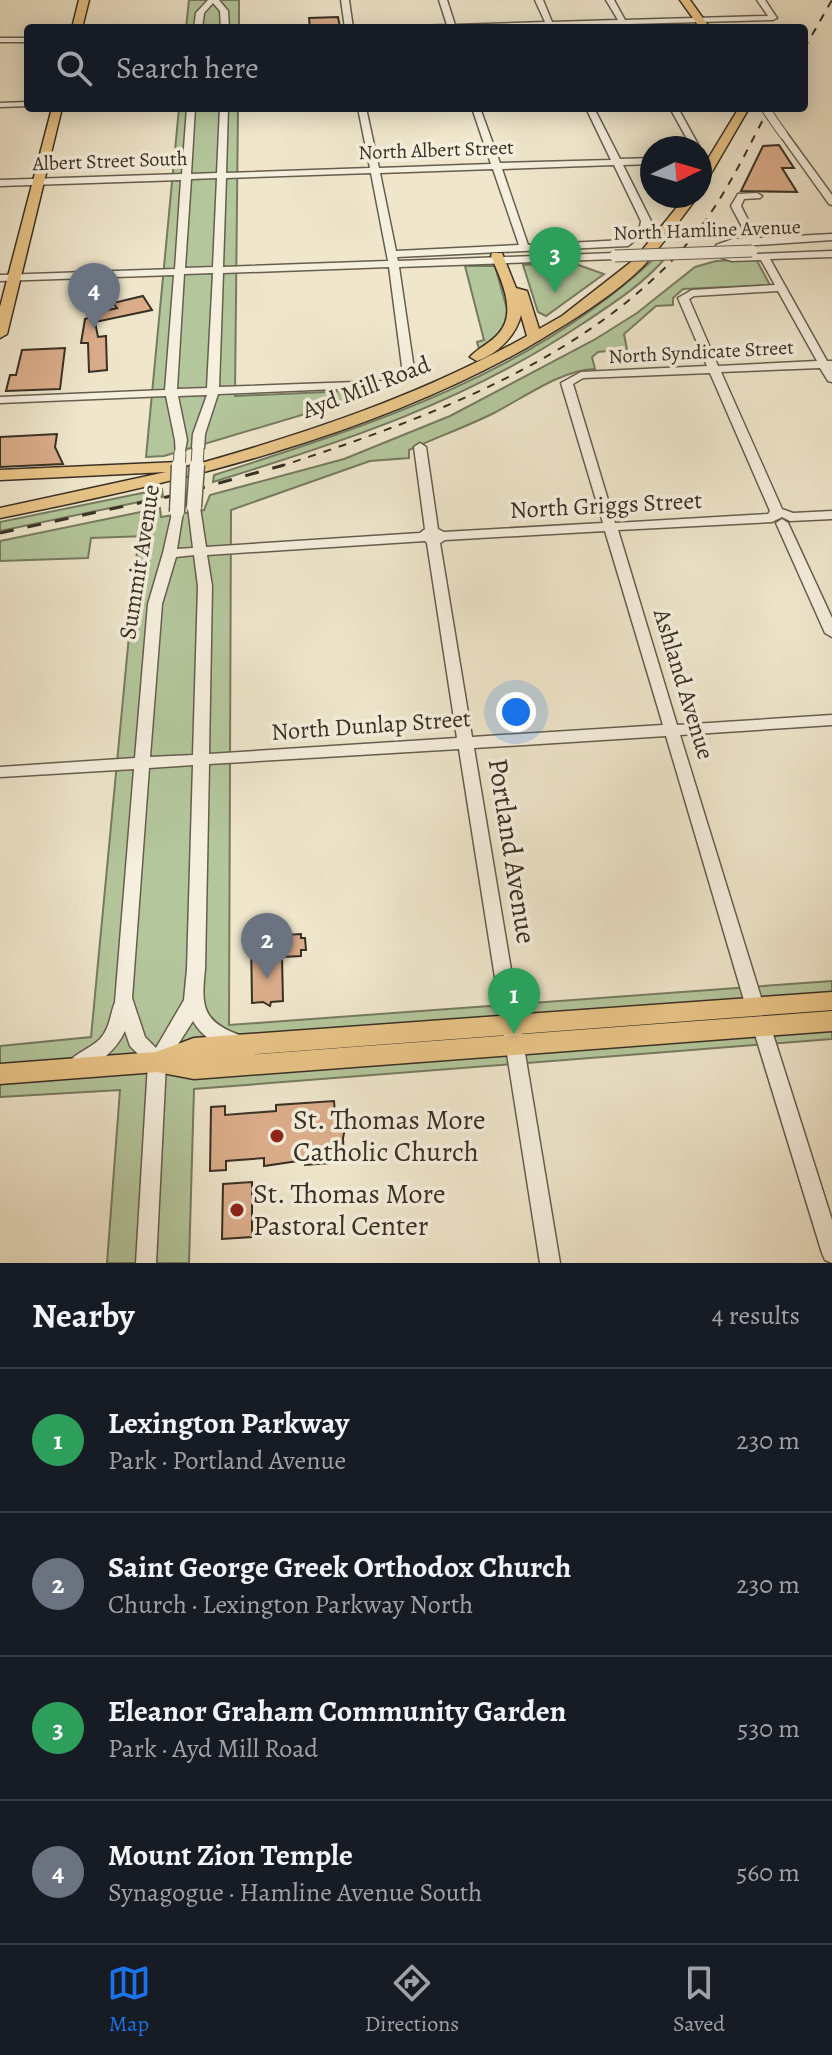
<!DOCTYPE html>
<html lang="en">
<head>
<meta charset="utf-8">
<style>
  body { margin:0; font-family:Alegreya,serif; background:#242831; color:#f1f3f6 }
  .compass { position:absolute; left:640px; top:136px; width:72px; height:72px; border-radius:50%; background:#171b24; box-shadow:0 4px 20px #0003; rotate:85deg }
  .you { position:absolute; left:516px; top:712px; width:28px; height:28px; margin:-20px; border:6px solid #fff; border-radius:50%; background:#1a73e8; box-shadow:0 0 0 12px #1a73e833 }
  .badge { display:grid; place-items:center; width:52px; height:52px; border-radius:50%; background:#1a73e8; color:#fff; font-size:26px; font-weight:700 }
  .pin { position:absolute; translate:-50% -66px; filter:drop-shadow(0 2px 4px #0008) }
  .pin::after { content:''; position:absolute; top:42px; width:28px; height:24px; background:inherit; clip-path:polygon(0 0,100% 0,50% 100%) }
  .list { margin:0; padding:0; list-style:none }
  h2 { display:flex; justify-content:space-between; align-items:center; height:104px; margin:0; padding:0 32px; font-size:34px }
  h2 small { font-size:26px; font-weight:400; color:#9ea1a6 }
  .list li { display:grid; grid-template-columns:52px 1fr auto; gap:24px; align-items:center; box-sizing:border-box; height:144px; padding:0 32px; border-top:2px solid #363941 }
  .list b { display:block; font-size:30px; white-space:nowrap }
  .list p { margin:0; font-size:26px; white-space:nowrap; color:#9ea1a6 }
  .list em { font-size:26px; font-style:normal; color:#9ea1a6 }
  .icon { flex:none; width:44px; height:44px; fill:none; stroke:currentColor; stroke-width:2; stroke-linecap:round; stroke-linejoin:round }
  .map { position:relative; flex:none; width:832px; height:1263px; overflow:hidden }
  .search { position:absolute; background:#171b24; box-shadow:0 4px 20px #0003; left:24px; right:24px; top:24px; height:88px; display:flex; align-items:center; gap:20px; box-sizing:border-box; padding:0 28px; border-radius:8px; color:#9ea1a6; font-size:30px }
  .sheet { height:680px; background:#171b24 }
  nav { display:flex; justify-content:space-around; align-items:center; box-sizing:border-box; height:112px; border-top:2px solid #363941; background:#171b24; font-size:22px; color:#9ea1a6 }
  nav a { display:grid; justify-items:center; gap:4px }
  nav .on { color:#1a73e8 }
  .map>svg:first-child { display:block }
  .green { fill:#b4c69c; stroke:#767b60; stroke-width:2 }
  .building { fill:#dbad8b; stroke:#393024; stroke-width:2 }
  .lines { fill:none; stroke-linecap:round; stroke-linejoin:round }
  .minor-casing { stroke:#665e4e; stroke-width:3 }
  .major-casing { stroke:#393024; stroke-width:3 }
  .minor { fill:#f5efde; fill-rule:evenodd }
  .major { fill:#e8c386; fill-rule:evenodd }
  .rail-far1 { stroke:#393024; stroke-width:2; stroke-dasharray:8 8; stroke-linecap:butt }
  .rail { stroke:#393024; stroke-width:3; stroke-dasharray:14 14; stroke-linecap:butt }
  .minor-bridge-far2-casing { stroke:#665e4e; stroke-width:10; stroke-linecap:butt }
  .minor-bridge-far1-casing { stroke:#665e4e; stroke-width:13; stroke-linecap:butt }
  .minor-bridge-casing { stroke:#665e4e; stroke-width:17; stroke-linecap:butt }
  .minor-bridge-far2 { stroke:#f5efde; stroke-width:8 }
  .minor-bridge-far1 { stroke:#f5efde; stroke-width:11 }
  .minor-bridge { stroke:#f5efde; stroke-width:14 }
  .poi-dot { fill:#8f2418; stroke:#f5efde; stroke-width:3 }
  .labels { text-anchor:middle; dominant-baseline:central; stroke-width:7; stroke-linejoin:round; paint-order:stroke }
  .far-street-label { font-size:20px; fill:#393024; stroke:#f5efde }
  .street-label { font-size:24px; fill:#393024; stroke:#f5efde }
  .near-street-label { font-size:28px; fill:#393024; stroke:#f5efde }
  .near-poi-label { font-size:28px; fill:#393024; stroke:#f5efde; text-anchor:start }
</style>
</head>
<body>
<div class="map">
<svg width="832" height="1263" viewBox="0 0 832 1263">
  <rect width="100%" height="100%" fill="#efe6cc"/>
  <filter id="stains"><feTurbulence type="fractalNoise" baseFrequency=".0025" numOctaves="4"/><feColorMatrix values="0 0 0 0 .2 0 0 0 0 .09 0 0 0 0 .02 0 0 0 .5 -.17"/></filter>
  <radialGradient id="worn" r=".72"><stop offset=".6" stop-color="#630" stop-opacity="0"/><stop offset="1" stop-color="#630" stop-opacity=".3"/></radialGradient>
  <!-- green -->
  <path class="green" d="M189,0H239V28H186Z
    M179,108H238L235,396L371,390L372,394L164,456L146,457Z
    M657,256H667C644,284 612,304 582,324C465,402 346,441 213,482L214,475C373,424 532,374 657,256Z
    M756,259L770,285L683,289L673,298V305L656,306L624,334L627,349L598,352L592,357L595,369C561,370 525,397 494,413C466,427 437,437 409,450V458L370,461L231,510L229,1025L832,981V1039L194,1089L189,1263H107L120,1090L0,1097V1046L91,1037L137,551L146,536L91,538L88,558L0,561V541L160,508L161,517L204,510L210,495L344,459L450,416L594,340L637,313L695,267L716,261Z
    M570,262L604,274L546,316L538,312L523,265Z
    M465,266H495L510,320L493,340L479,349L477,342L484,340Z
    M162,489L163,497L0,531V522Z"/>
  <!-- building -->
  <path class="building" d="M338,17L340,27L310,28L309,18Z
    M779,145L794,168H782L797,192L741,191L763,146Z
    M143,296L152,310L95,322L98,337L106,336L107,370L89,372L88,343H81L85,319L91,317L89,314L117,308L113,303Z
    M65,348L60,389L6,391L10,375H16L22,350Z
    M57,434L55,447L63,464L0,467V437Z
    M301,934V938H305L306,950H301V956L282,957L283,1001L271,1002L270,1006L263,1002L252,1003L251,937Z
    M334,1101L335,1114L346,1124L343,1138L344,1162L305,1165V1160L264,1166V1158L226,1161V1170L210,1171L211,1107L225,1106V1115L276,1111V1105Z
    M252,1182V1237L222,1239L223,1184Z"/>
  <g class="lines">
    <defs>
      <path id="minor" d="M208,0H219L228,11L229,28H221L220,11L213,3L204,13L202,28H194L196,13Z
        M341,0H349L353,28H345Z
        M439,0H447L455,25L545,22L535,0H543L552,22L618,20L606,0H614L625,20L768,16L757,0H765L777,18L773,20L628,24L630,28H622L620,24L554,26L555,28H409L413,26L447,25Z
        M0,38H28V42H0Z
        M28,102V106L0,107V103Z
        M187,108H195L191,174L217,173L220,108H228L226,173L370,168L358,108H366L379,168L491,164L472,108H480L500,163L611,160L586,108H594L620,159L652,158V164L623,165L651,221L650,228L628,246L397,257L398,261L615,253L620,256L615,259L399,267L415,376L413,378L384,387L218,394L205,434L204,448L198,452L192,448L193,434L207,395L178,396L187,440L184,456H176L175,440L166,396L0,403V397L165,390L174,275L0,281V275L175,269L181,180L0,186V180L182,174ZM614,165L641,221L640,227L625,240L528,245L502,169ZM493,169L519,245L396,251L380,173ZM371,173L388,261L223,267L226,178ZM217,178L213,267L185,268L191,179ZM389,267L403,374L383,381L219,387L223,273ZM213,273L207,388L177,389L184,274Z
        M670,108H678L700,148V149L692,148Z
        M783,131L786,132L832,195V205L829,204L779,134Z
        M757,193L762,196L760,198L744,199L741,206L757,238L832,234V240L727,247L733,255L832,251V257L770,259L827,361H832V382L828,381L820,368L721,372L782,509L793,513L832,511V519L790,521L782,517L772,522L618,530L677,725L832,715V725L680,735L764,1007L761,1012L755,1014L749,1012L746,1007L666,736L474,748L560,1263H540L459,749L209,764L205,969C201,1007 202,1022 242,1036L244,1041L242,1046C222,1052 202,1037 193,1021L166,1063L156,1263H136L148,1064L130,1046L125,1031C115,1052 99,1064 77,1072L70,1070L68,1064C74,1053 90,1049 100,1039C110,1028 110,1015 115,1002L134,769L0,777V767L135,758L148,604L163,553L173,509L177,508L183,512L177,549L193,548L188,507L194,503L200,507L206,547L420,533L425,529L414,447L420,443L426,447L438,529L444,532L603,523L561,383L581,372L707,366L678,298L692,290L775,285L761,260L732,261L722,258L716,245L733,239L748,238L731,206L738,194ZM778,291L817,361L718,366L689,299L694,296ZM710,373L770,511L768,514L615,523L573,384L583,378ZM605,531L663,725L472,737L440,543L445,540ZM425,541L427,543L457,738L209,754L212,586L207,555ZM194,555L198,586L193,755L150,757L162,604L176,557ZM193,765L187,969L184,1000L156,1048L145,1037L132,998L149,768Z
        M782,519L788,523L832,618V637L825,633L776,523Z
        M762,1020L768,1023L771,1028L832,1220V1263L825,1260L822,1253L753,1028L756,1023Z"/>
      <path id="major" d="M79,0H89L82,28H72Z
        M680,0H690L710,28H700Z
        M52,108H62L7,334L0,338V307Z
        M739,108H749L706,182L700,186V172Z
        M686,196H698C681,218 665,242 646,263C616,295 565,325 528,347C366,438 181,482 0,518V508L166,472L0,480V470L179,462L187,467C305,434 420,396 527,336L521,315C516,336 497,354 477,361L470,357C478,348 491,343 499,333C518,311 500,278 491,256L492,253H502L516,288L527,291L539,329L562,316L635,259Z
        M832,992V1010L193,1059L832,1011V1031L194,1079L157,1072L0,1084V1064L156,1052L194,1038Z"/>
    </defs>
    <!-- minor casing -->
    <use href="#minor" class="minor-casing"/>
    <!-- major casing -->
    <use href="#major" class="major-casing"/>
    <!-- minor -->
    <use href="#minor" class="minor"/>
    <!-- major -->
    <use href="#major" class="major"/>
    <!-- rail-far1 -->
    <path class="rail-far1" d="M804,49L832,0
      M278,467C423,420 592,359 692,238C724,199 746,152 769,108"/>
    <!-- rail -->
    <path class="rail" d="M0,533L176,495L284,465"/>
    <defs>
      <path id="minor-bridge-far2" d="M765,108L783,134"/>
      <path id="minor-bridge-far1" d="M615,256L752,251
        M179,467L180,453
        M197,467L198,448"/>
      <path id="minor-bridge" d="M194,507L197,465
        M177,512L179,465"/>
    </defs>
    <!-- minor-bridge-far2 casing -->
    <use href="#minor-bridge-far2" class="minor-bridge-far2-casing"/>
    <!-- minor-bridge-far1 casing -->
    <use href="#minor-bridge-far1" class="minor-bridge-far1-casing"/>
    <!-- minor-bridge casing -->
    <use href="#minor-bridge" class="minor-bridge-casing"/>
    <!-- minor-bridge-far2 -->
    <use href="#minor-bridge-far2" class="minor-bridge-far2"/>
    <!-- minor-bridge-far1 -->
    <use href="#minor-bridge-far1" class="minor-bridge-far1"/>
    <!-- minor-bridge -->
    <use href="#minor-bridge" class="minor-bridge"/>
  </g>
  <!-- markers -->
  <g class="poi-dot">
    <circle cx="277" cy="1136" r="8"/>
    <circle cx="237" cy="1210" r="8"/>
  </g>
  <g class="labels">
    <!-- far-street labels -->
    <g class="far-street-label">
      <text transform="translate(436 150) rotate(-2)">North Albert Street</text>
      <text transform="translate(110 161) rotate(-2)">Albert Street South</text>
      <text transform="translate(707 230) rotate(-2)">North Hamline Avenue</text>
      <text transform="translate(701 352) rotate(-3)">North Syndicate Street</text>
    </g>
    <!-- street labels -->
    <g class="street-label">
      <text transform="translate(366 387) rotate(-21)">Ayd Mill Road</text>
      <text transform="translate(606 505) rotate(-3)">North Griggs Street</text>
      <text transform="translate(139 562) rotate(-81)">Summit Avenue</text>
      <text transform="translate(684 684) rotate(73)">Ashland Avenue</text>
      <text transform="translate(371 725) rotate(-4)">North Dunlap Street</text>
    </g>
    <!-- near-street labels -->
    <g class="near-street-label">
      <text transform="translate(512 851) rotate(81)">Portland Avenue</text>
    </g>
    <!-- near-poi labels -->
    <g class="near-poi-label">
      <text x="293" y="1120">St. Thomas More<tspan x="293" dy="32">Catholic Church</tspan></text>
      <text x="253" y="1194">St. Thomas More<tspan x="253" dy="32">Pastoral Center</tspan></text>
    </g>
  </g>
  <rect width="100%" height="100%" filter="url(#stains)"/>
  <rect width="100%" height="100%" fill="url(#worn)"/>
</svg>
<svg class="compass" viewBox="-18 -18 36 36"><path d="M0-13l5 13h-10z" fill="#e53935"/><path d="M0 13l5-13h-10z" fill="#9ea1a6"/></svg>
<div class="you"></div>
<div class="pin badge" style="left:514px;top:1034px;background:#2e9e5b">1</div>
<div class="pin badge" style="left:267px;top:979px;background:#6b7280">2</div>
<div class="pin badge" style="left:555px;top:293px;background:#2e9e5b">3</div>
<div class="pin badge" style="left:94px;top:329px;background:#6b7280">4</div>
<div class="search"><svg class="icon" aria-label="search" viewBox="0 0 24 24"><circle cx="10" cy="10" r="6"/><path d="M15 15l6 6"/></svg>Search here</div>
</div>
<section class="sheet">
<h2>Nearby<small>4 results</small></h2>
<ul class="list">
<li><span class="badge" style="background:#2e9e5b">1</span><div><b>Lexington Parkway</b><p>Park · Portland Avenue</p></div><em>230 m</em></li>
<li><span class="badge" style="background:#6b7280">2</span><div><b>Saint George Greek Orthodox Church</b><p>Church · Lexington Parkway North</p></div><em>230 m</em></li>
<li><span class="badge" style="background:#2e9e5b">3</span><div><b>Eleanor Graham Community Garden</b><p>Park · Ayd Mill Road</p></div><em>530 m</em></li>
<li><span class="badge" style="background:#6b7280">4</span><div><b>Mount Zion Temple</b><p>Synagogue · Hamline Avenue South</p></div><em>560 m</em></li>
</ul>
</section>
<nav>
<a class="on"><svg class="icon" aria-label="map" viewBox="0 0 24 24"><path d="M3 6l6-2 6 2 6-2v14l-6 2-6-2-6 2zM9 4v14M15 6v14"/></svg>Map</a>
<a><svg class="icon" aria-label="directions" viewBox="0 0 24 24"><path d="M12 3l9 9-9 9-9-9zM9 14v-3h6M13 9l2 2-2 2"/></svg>Directions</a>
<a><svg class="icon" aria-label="saved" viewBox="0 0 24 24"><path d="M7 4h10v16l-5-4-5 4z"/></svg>Saved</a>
</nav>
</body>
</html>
